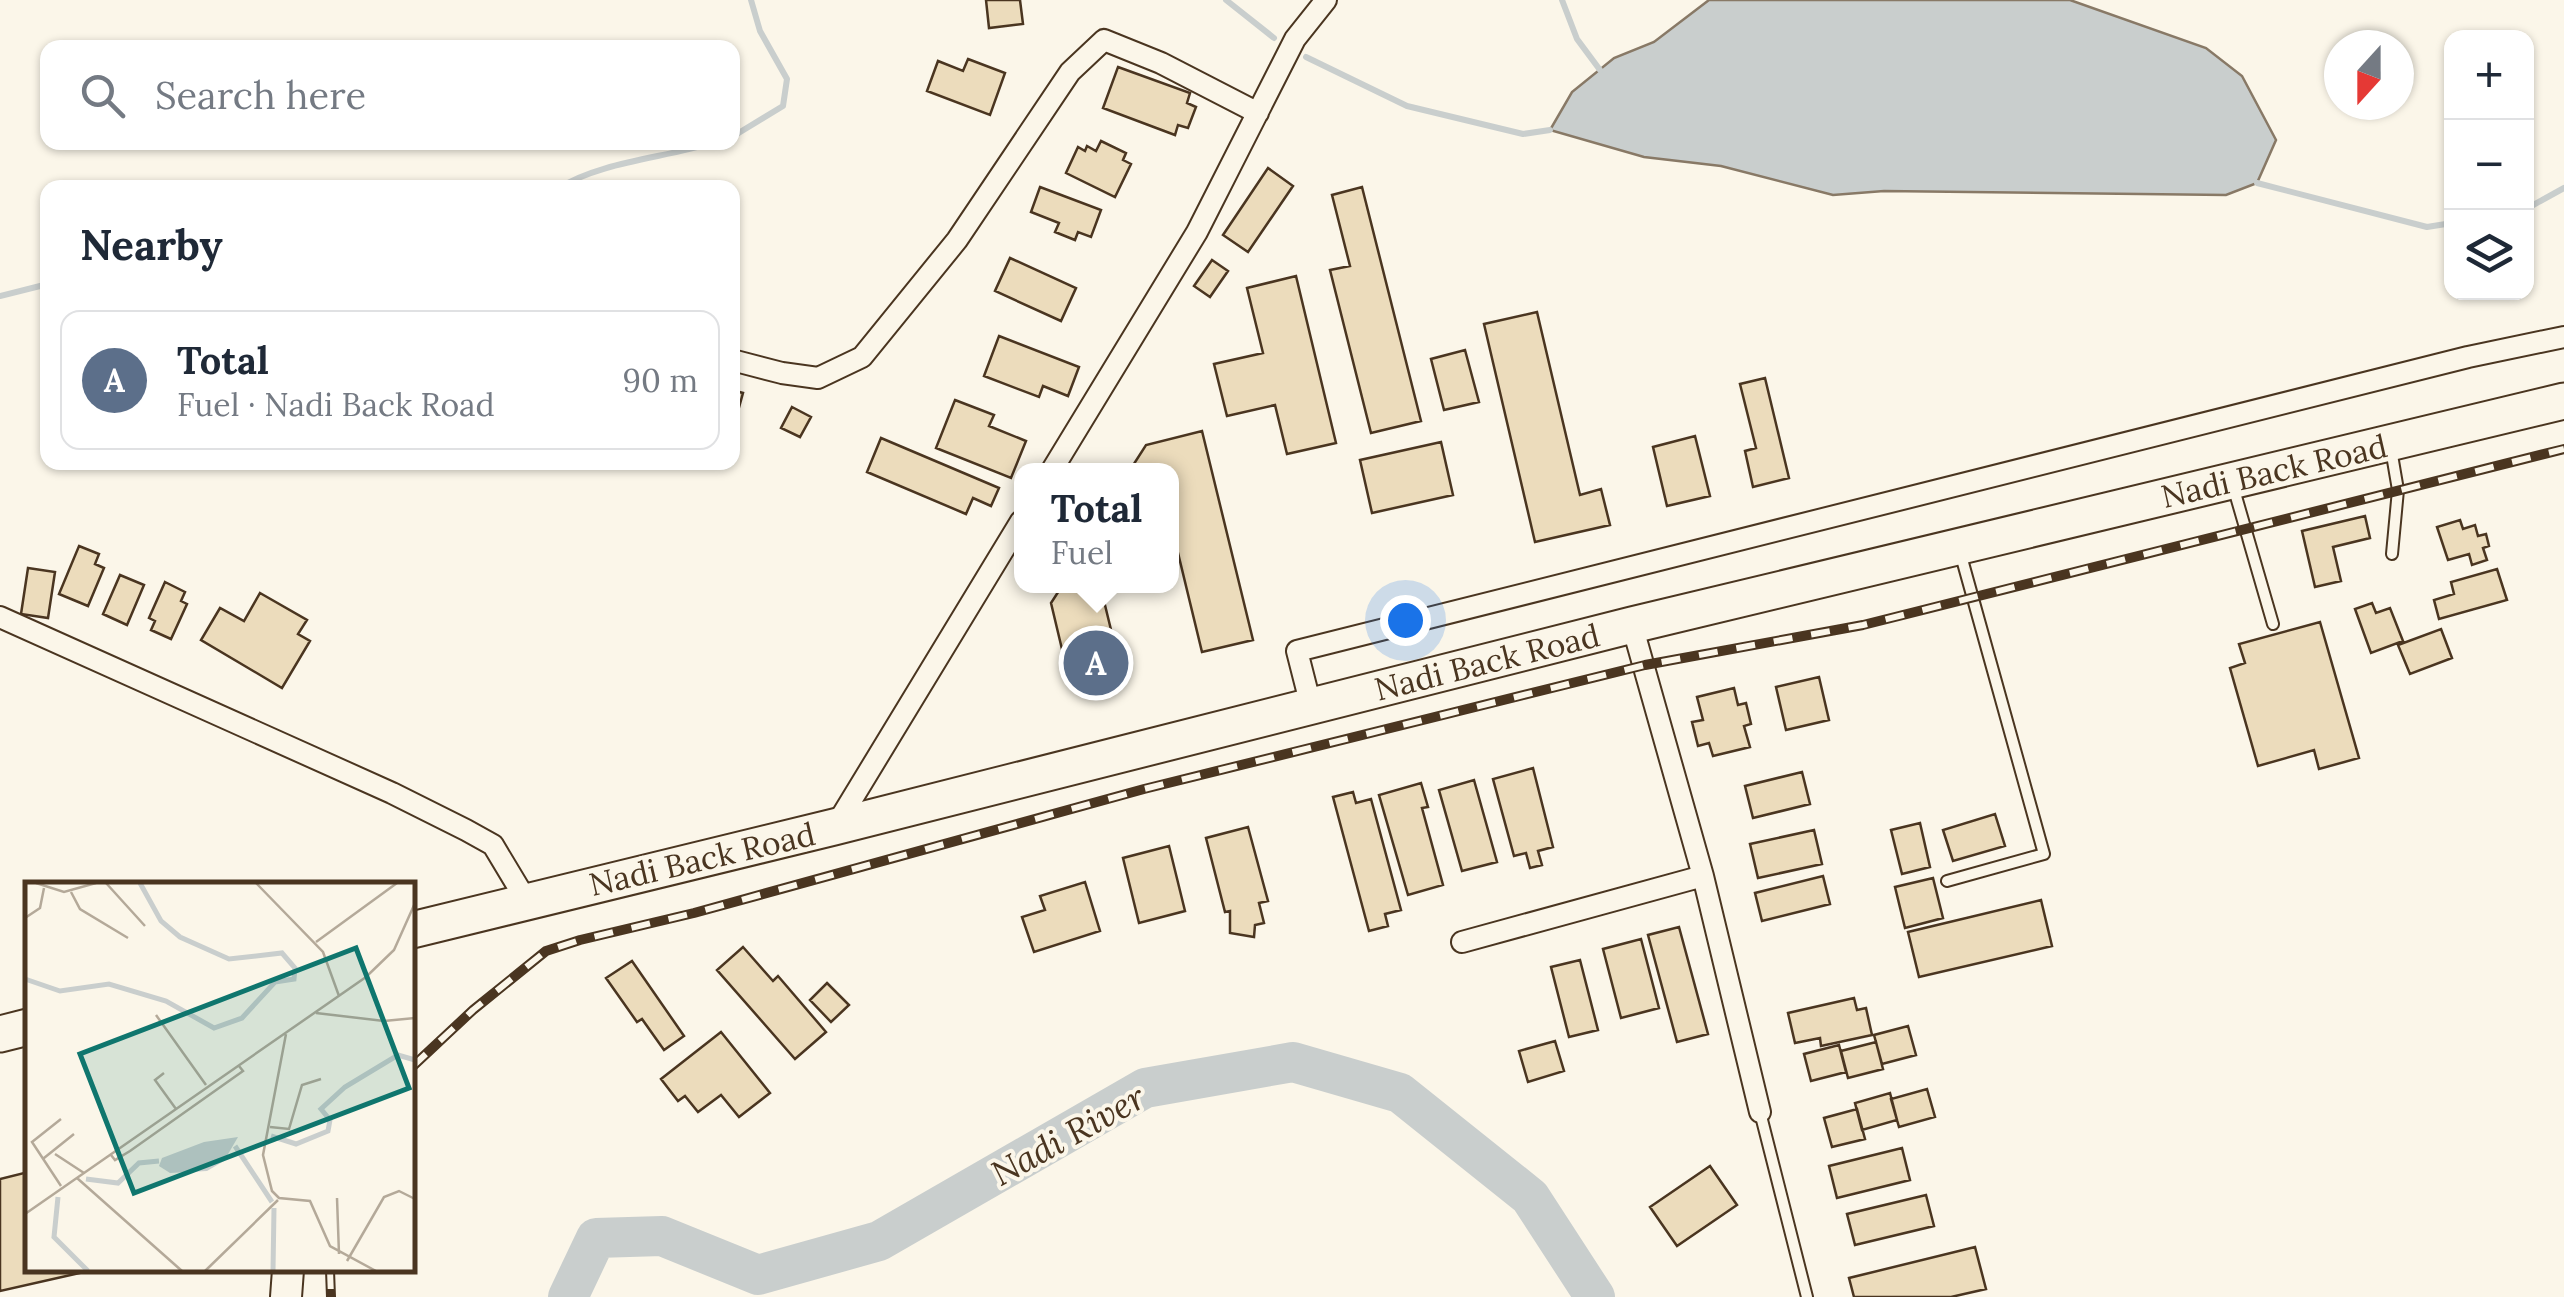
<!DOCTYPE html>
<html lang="en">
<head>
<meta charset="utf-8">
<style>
  body { margin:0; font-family:Lora,serif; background:#f6f6f7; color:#1f2937 }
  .controls { position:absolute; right:30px; top:30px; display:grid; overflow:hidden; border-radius:20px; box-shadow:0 2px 8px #0004 }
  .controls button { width:90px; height:90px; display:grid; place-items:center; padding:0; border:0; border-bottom:2px solid #e0e1e3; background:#fff; color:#1f2937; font:50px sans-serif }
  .compass { position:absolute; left:2324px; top:30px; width:90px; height:90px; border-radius:50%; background:#fff; box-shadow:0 2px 8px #0004; rotate:201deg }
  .you { position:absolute; left:1405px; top:620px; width:35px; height:35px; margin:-25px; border:8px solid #fff; border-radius:50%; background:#1a73e8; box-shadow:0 0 0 15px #1a73e833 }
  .badge { display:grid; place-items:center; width:65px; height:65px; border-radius:50%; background:#c62828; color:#fff; font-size:32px; font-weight:700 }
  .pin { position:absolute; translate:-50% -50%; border:5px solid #fff; box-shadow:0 2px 10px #0006 }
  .popup { position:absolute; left:1014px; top:463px; width:165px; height:130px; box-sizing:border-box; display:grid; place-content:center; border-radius:20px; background:#fff; filter:drop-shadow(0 2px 8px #0005); font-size:32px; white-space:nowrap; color:#747a83 }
  .popup b { font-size:38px; color:#1f2937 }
  .popup::after { content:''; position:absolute; left:50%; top:100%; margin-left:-20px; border:20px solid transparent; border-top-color:#fff }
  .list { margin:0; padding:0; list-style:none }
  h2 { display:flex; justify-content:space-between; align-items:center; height:130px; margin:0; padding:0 40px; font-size:42px }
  h2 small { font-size:32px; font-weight:400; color:#747a83 }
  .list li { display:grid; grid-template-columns:65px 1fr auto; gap:30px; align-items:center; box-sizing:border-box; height:140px; margin:0 20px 20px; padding:0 20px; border:2px solid #e0e1e3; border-radius:20px }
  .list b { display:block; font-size:38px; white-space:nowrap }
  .list p { margin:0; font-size:32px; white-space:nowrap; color:#747a83 }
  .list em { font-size:32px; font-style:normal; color:#747a83 }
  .icon { flex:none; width:55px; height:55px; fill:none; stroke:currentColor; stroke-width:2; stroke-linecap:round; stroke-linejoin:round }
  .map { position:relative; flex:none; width:2564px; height:1297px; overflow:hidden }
  .search { position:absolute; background:#fff; box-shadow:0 2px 8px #0004; left:40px; top:40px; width:700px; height:110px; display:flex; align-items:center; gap:25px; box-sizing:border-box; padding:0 35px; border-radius:20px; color:#747a83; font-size:38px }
  .panel { position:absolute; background:#fff; box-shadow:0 2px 8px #0004; left:40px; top:180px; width:700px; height:290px; border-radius:20px }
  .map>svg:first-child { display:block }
  .water { fill:#c9cecd; stroke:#887966; stroke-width:2.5 }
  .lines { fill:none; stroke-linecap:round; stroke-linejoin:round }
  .stream { stroke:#c9cecd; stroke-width:6 }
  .river { stroke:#c9cecd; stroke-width:40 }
  .building { fill:#ecdcbc; stroke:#4a3520; stroke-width:2.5 }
  .service-casing { stroke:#4a3520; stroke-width:14 }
  .minor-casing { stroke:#4a3520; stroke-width:24 }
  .secondary-casing { stroke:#4a3520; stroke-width:34 }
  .trunk-casing { stroke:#4a3520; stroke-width:39 }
  .service { stroke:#fbf6e9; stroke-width:10 }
  .minor { stroke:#fbf6e9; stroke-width:20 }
  .secondary { stroke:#fbf6e9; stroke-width:30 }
  .trunk { stroke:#fbf6e9; stroke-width:35 }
  .rail-casing { stroke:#4a3520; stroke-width:10 }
  .rail { stroke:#fbf6e9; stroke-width:6; stroke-dasharray:19; stroke-linecap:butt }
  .labels { text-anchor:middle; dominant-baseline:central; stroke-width:8; stroke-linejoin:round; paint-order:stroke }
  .street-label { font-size:32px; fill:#4a3520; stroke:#fbf6e9 }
  .water-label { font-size:35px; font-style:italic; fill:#4a3520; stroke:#fbf6e9 }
  .inset-river { fill:none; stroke:#c9cecd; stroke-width:5 }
  .inset-road { fill:none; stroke:#b4a999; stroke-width:2.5 }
  .view { fill:#0f766e; fill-opacity:0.15; stroke:#0f766e; stroke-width:5 }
  .inset-edge { fill:none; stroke:#4a3520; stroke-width:5 }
</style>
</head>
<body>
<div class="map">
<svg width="2564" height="1297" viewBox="0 0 2564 1297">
  <rect width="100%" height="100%" fill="#fbf6e9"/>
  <!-- water -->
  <path class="water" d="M1709,0H2070L2206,48L2242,76L2276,140L2257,183L2226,195L1884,191L1833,195L1721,166L1644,157L1550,130L1572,92L1614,58L1654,42Z"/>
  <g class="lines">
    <!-- stream -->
    <path class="stream" d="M1226,0L1274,38
      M1562,0L1577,39L1600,70
      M1306,57L1407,106L1523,134L1550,130
      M732,137L783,106L787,79L760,31L751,0
      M2257,183L2427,227L2452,223
      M414,188H420
      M559,188C602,161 666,158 715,142
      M2526,209L2564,188
      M0,296L48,284"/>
    <!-- river -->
    <path class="river" d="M568,1297L596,1238L662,1236L758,1275L879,1241L1145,1088L1293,1062L1400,1093L1530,1197L1595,1297"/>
  </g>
  <!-- building -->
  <path class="building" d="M986,0H1020L1023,24L989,28Z
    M968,59L1005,73L990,115L927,91L938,61L963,71Z
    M1118,67L1190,93L1187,103L1196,107L1188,128L1178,125L1175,135L1103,108Z
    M1101,141L1126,153L1123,160L1131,164L1115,197L1066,173L1078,147L1085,151L1087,146L1096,151Z
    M1268,168L1293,186L1248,252L1223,235Z
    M1040,187L1101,210L1091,237L1078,232L1075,240L1055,232L1059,223L1031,212Z
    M1362,187L1421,421L1371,433L1330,270L1350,266L1332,195Z
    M1010,258L1076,288L1061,321L995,291Z
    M1212,260L1228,271L1210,297L1194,286Z
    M1296,276L1336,443L1287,454L1275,405L1227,416L1214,364L1263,353L1247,288Z
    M1537,312L1580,495L1601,489L1610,525L1535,542L1484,324Z
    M999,336L1079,367L1068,396L1043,386L1039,397L984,376Z
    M1465,350L1479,402L1444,410L1431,359Z
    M1765,378L1789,478L1753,487L1745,451L1756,448L1740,384Z
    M732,390L743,393L735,422H732Z
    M955,400L994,415L989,426L1026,441L1011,478L936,448Z
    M792,407L811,417L800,437L781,428Z
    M1202,431L1253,640L1202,652L1171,524V470H1130L1146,445Z
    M1695,436L1710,496L1667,506L1653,447Z
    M881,438L999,488L991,506L973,498L966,514L867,472Z
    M1441,442L1453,495L1372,513L1360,460Z
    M2365,516L2370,538L2333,547L2341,581L2315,587L2302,531Z
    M2460,520L2463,529L2475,525L2478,536L2486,534L2489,546L2483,548L2487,560L2472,565L2469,554L2448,560L2437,527Z
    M79,546L99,554L95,564L104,568L88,606L59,594Z
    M28,568L55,572L48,618L21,614Z
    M2497,569L2507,600L2439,619L2434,600L2454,594L2451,582Z
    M120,575L144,585L127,625L103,614Z
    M165,582L185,592L181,601L187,604L171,639L151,630L155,621L149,618Z
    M1062,586H1114L1104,601L1122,675L1071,687L1051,603Z
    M260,593L307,620L298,634L310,641L282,688L201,640L220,608L244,621Z
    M2372,603L2376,613L2390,608L2403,641L2371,653L2355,609Z
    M2320,622L2359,758L2319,769L2314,750L2258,766L2230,668L2245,663L2239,644Z
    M2441,629L2452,658L2410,674L2398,645Z
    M1819,677L1829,720L1786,730L1776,687Z
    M1734,688L1738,705L1746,703L1751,724L1744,726L1750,747L1713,756L1709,743L1698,746L1692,722L1703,720L1697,697Z
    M1533,768L1553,847L1538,851L1542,865L1530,868L1526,853L1514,856L1493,779Z
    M1802,772L1810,804L1753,818L1745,786Z
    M1474,780L1497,862L1462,871L1439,790Z
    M1421,783L1428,807L1422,808L1443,885L1408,895L1379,795Z
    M1353,792L1356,803L1371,799L1401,910L1385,914L1388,926L1369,931L1333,797Z
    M1995,814L2005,846L1953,861L1943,830Z
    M1920,823L1930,867L1902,874L1891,830Z
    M1248,827L1268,901L1259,903L1264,923L1255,925L1254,937L1230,933V911L1225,912L1206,838Z
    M1814,830L1822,864L1758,878L1750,844Z
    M1169,846L1185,911L1139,923L1123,858Z
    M1823,876L1830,904L1762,921L1755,893Z
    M1933,878L1943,918L1905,928L1895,887Z
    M1085,882L1100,931L1034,952L1022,917L1045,910L1040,896Z
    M2041,900L2052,946L1919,977L1908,932Z
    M1679,927L1708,1034L1677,1042L1648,935Z
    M1641,939L1659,1008L1621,1018L1603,949Z
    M743,947L773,981L778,976L826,1032L795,1059L717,970Z
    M1580,960L1598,1030L1569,1037L1551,967Z
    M632,961L684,1036L664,1050L642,1019L637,1022L606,978Z
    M827,983L849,1005L831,1022L810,1000Z
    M1854,998L1857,1010L1866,1008L1872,1035L1821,1046L1820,1038L1795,1043L1788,1013Z
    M1908,1026L1916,1055L1882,1064L1874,1035Z
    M721,1032L770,1093L739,1117L721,1095L698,1112L685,1096L678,1101L661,1079Z
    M1555,1041L1564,1071L1528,1082L1519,1051Z
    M1876,1042L1883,1069L1848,1078L1841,1051Z
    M1839,1045L1846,1072L1811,1081L1804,1054Z
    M1927,1089L1935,1117L1899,1127L1891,1099Z
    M1890,1093L1897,1120L1862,1130L1855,1103Z
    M1857,1109L1865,1139L1832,1147L1824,1118Z
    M1902,1148L1910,1180L1837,1198L1829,1166Z
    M1710,1166L1737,1205L1677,1246L1650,1207Z
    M28,1172V1270L84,1272L0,1291V1179Z
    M1926,1195L1934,1226L1855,1245L1847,1214Z
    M1975,1247L1986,1289L1951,1297H1854L1849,1278Z"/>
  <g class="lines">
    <defs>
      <path id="service" d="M2391,449L2398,490L2392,554
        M2233,486L2273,624
        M1947,881L2044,854L1960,552
        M1760,1112L1807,1297"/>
      <path id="minor" d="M732,360L782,373L818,378L862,357L957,240L1070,72L1104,40L1161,63L1258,113
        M1052,470L1197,232L1295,39L1326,0
        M0,617L392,793L466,830L493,845L526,900
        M1632,625L1703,876L1760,1112
        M1311,706L1297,651L2468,357L2564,337
        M835,827L1021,521
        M1462,942L1703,876"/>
      <path id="secondary" d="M286,1297L288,1270"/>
      <path id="trunk" d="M412,930L834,827L1632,625L2564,401
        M0,1034L28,1027"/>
    </defs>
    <!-- service casing -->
    <use href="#service" class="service-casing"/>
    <!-- minor casing -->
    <use href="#minor" class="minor-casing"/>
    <!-- secondary casing -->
    <use href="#secondary" class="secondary-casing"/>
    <!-- trunk casing -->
    <use href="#trunk" class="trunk-casing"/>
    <!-- service -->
    <use href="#service" class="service"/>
    <!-- minor -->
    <use href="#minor" class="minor"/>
    <!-- secondary -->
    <use href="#secondary" class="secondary"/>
    <!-- trunk -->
    <use href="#trunk" class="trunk"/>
    <defs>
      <path id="rail" d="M412,1067L473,1010L546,951L580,940L694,913L1144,789L1645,665L1863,625L2564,449
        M330,1270L331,1297"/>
    </defs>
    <!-- rail casing -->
    <use href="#rail" class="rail-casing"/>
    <!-- rail -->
    <use href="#rail" class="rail"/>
  </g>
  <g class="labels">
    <!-- street labels -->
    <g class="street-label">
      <text transform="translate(2274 471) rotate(-13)">Nadi Back Road</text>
      <text transform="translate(1487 662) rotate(-14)">Nadi Back Road</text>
      <text transform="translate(702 859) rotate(-13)">Nadi Back Road</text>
    </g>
    <!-- water labels -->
    <g class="water-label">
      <text transform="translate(1068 1135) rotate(-29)">Nadi River</text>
    </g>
  </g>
  <!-- overview -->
  <g transform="translate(25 882)">
    <rect width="390" height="390" fill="#fbf6e9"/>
    <path d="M213,255L199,279L182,289L145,291L134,284L137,276L179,260Z" fill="#c9cecd"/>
    <path class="inset-river" d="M0,97L35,109L84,102L141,119L189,146L217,136L250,100L269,97L270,86L257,71L204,77L155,55L136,39L115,1M246,254L271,262L303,249L305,238L296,227L320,205L373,173L390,178M210,264L247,320M61,297L93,301L114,281L134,279M33,315L29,355L63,389M248,389L249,326"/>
    <path class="inset-road" d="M11,1L39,10L71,1M81,1L120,44M231,1L298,70L314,114M46,10L55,27L103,56M0,36L15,26L19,6M291,60L372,1M291,131L359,139L390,136M131,133L181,203M261,152L238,273L247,309L254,316L285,319L305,364L351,389M139,191L130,198L151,227M245,245L264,247L277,203L296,197M30,272L59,291M86,273L90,278L105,269L218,189L214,184M19,276L49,252M52,296L157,389M36,304L7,260L36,237M312,316L314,372M0,332L341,95L369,68L390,21M322,379L359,315L374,309L390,317M180,389L253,318"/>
    <path class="view" d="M331,66L384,206L109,311L55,172Z"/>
    <rect width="390" height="390" class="inset-edge"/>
  </g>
</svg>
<div class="controls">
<button>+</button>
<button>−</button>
<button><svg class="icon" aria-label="layers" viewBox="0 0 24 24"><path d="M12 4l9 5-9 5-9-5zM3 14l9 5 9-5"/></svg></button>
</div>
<svg class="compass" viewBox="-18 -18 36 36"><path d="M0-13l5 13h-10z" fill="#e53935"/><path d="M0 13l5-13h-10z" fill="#747a83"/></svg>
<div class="you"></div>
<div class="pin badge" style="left:1096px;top:663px;background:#5c6f8a">A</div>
<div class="popup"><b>Total</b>Fuel</div>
<div class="search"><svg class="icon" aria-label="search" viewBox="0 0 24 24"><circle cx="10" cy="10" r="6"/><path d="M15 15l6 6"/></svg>Search here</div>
<section class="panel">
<h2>Nearby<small></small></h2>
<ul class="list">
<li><span class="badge" style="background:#5c6f8a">A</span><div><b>Total</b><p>Fuel · Nadi Back Road</p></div><em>90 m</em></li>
</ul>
</section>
</div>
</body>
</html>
